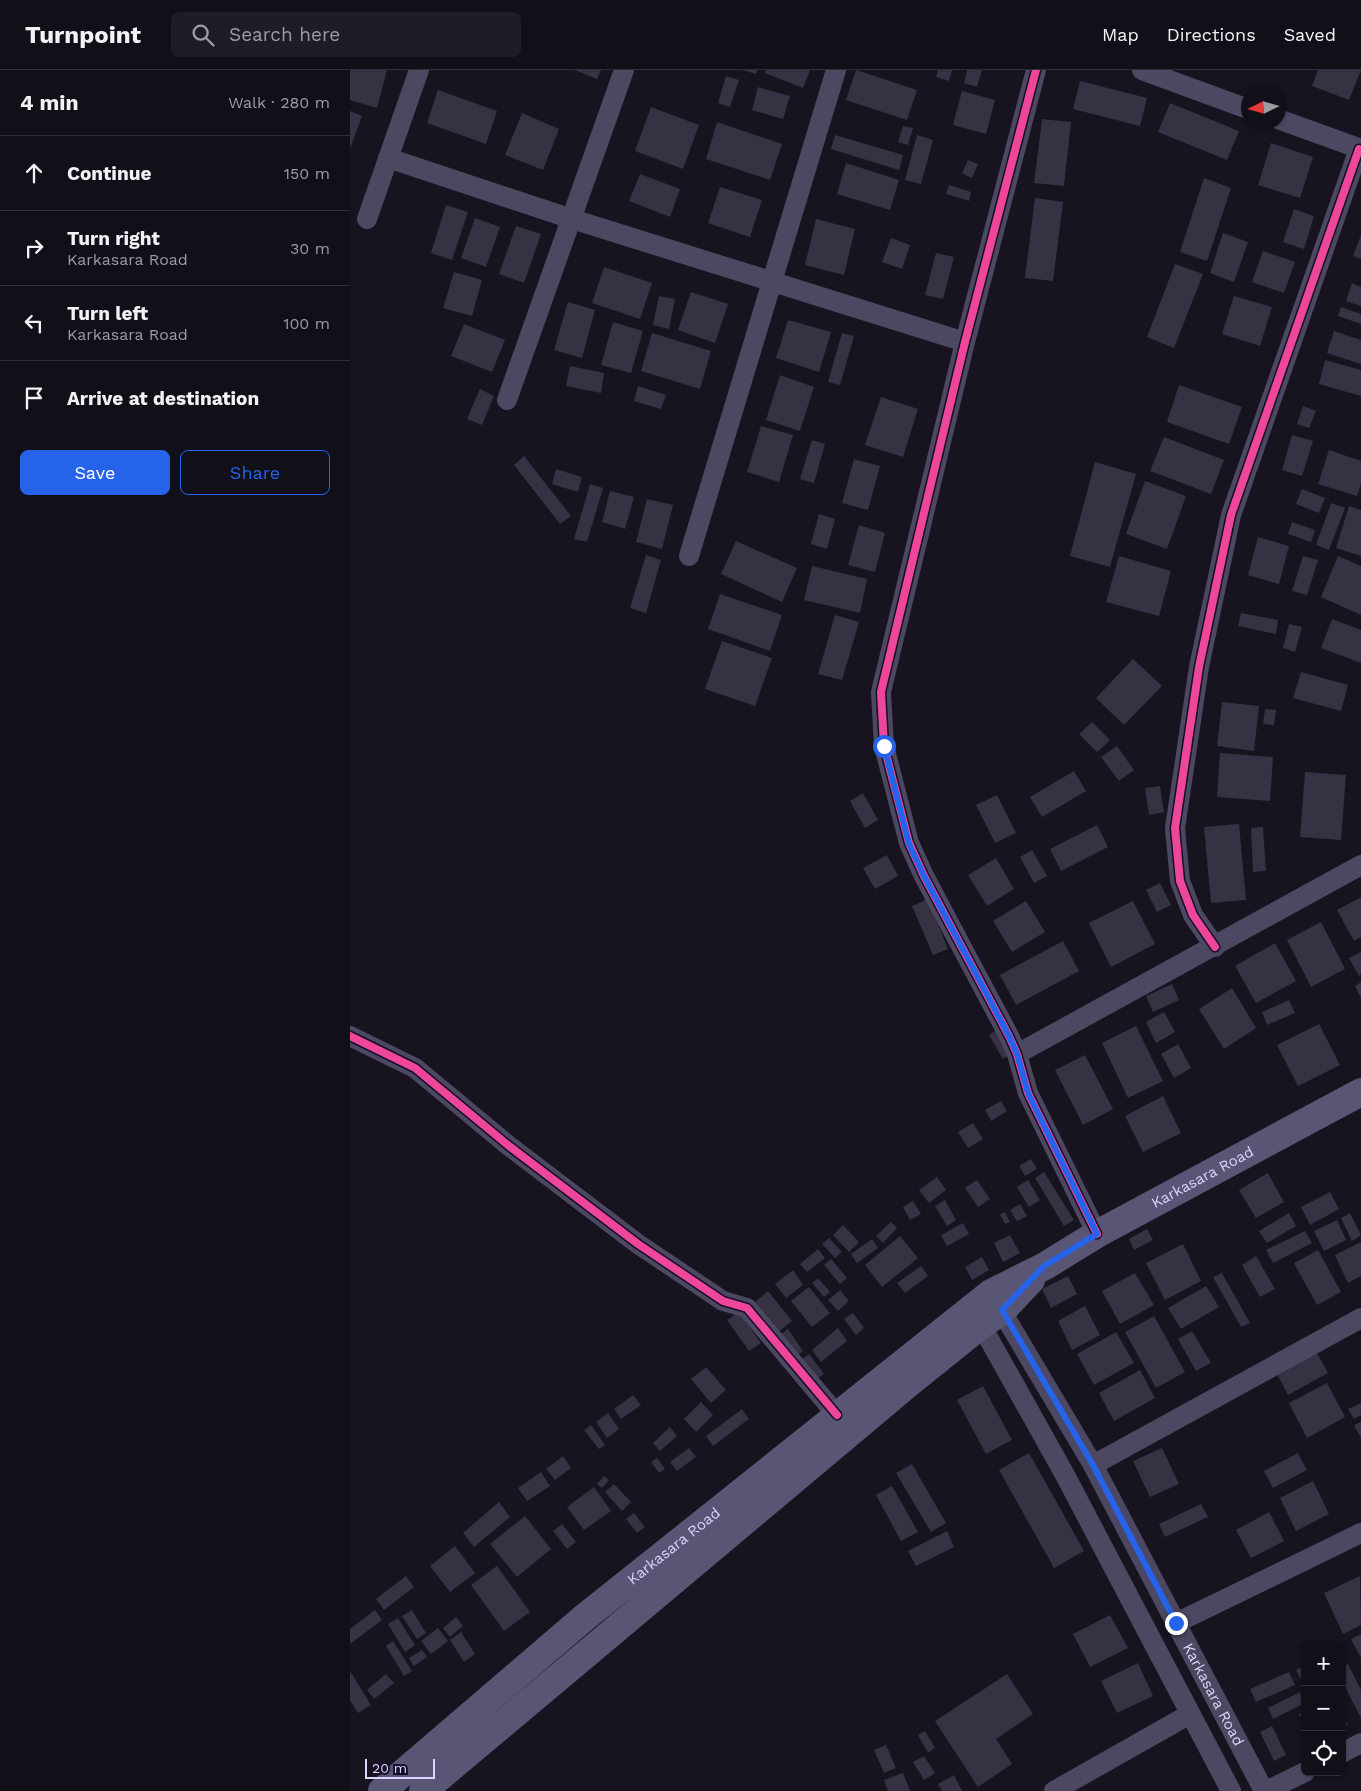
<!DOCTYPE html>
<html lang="en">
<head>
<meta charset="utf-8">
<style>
  body { margin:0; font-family:"Work Sans",sans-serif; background:#1e1d25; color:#f1f3f6 }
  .controls { position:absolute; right:15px; bottom:15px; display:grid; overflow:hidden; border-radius:8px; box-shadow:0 1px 4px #0004 }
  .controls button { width:45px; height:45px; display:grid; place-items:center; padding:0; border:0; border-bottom:1px solid #302f37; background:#110f18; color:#f1f3f6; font:25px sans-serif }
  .compass { position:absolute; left:891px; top:15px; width:45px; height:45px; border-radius:50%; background:#110f18; box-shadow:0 1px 4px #0004; rotate:265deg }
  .scale { position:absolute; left:15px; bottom:12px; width:70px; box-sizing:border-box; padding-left:5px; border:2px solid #ddd3ff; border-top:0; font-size:14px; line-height:18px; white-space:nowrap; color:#ddd3ff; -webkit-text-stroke:4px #150e26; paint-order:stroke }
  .stop { position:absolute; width:15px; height:15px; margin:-11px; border:4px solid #2563eb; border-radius:50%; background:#fff }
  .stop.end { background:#2563eb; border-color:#fff; box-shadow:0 1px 5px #0008 }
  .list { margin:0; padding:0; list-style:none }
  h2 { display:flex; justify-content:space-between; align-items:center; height:65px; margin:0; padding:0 20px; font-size:21px }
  h2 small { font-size:16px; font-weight:400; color:#9c9ca2 }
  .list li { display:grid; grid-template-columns:32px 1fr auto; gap:15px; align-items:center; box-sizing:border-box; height:75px; padding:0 20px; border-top:1px solid #302f37 }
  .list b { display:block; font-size:19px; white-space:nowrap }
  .list p { margin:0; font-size:16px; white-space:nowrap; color:#9c9ca2 }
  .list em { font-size:16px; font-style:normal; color:#9c9ca2 }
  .actions { display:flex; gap:10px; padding:15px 20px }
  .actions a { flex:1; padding:11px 0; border:1px solid #2563eb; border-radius:8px; text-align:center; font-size:18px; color:#2563eb }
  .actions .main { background:#2563eb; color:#fff }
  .icon { flex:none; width:28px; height:28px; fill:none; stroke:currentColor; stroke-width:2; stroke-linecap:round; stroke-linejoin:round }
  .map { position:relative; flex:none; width:1011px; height:1721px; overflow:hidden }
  header { display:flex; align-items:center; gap:30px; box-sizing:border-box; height:70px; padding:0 25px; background:#110f18; border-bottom:1px solid #302f37 }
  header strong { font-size:24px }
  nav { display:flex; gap:28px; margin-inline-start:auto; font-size:18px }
  .search { width:350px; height:45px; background:#1e1d25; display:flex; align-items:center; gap:12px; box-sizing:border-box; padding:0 18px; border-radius:8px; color:#9c9ca2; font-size:19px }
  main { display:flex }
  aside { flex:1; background:#110f18 }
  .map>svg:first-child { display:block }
  .building { fill:#363143 }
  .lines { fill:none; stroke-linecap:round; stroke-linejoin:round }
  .street { stroke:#4c4861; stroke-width:20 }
  .secondary { stroke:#595574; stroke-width:28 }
  .cycleway-casing { stroke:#150e26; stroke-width:11 }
  .cycleway { stroke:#ed469a; stroke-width:8 }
  .route { stroke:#2563eb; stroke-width:6 }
  .labels { text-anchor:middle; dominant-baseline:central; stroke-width:4; stroke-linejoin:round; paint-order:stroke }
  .street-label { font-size:15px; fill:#ddd3ff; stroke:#150e26 }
</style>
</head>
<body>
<header>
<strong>Turnpoint</strong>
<div class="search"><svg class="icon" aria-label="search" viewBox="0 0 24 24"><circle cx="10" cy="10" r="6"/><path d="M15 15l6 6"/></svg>Search here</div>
<nav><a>Map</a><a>Directions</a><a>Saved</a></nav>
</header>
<main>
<aside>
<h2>4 min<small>Walk · 280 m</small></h2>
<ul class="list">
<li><svg class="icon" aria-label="ahead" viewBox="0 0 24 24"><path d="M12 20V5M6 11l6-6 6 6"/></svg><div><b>Continue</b></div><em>150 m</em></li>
<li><svg class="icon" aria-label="right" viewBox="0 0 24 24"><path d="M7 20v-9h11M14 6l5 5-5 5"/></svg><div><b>Turn right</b><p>Karkasara Road</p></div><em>30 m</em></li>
<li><svg class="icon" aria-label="left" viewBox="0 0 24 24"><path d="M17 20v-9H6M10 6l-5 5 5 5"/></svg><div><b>Turn left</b><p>Karkasara Road</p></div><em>100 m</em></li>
<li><svg class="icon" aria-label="arrive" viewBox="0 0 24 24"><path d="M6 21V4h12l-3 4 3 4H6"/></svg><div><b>Arrive at destination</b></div></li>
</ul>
<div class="actions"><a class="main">Save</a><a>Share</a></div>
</aside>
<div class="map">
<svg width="1011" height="1721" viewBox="0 0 1011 1721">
  <rect width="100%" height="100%" fill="#171420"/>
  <!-- building -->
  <path class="building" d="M0,0H37L27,38L0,30Z
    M225,0H251L247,9Z
    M393,0H407L406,4Z
    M416,0H460L453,18L415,3Z
    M506,0L567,20L557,50L496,30Z
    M588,0H602L599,11L586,7Z
    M617,0H632L627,17L614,13Z
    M968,0H1011L999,30L962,16Z
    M376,6L389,10L380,37L368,33Z
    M730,11L797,28L790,56L723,39Z
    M408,17L440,26L433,49L402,40Z
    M88,20L147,41L136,74L77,53Z
    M612,21L645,30L636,64L603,55Z
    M820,33L889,61L877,90L808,62Z
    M301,37L349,55L333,99L285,81Z
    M0,41L12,46L0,79Z
    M172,43L209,59L193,100L155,85Z
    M692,49L721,52L714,116L684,113Z
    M367,52L432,74L420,110L356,89Z
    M553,56L563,58L558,75L548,72Z
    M485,65L553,85L549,100L481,79Z
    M567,65L583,70L571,114L555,110Z
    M921,73L963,87L950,128L908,115Z
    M618,90L628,94L622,108L612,103Z
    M496,93L549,110L540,140L487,124Z
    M290,104L330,119L320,147L279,131Z
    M854,108L881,118L857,191L830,182Z
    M599,115L621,122L619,131L596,124Z
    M370,117L412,130L400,167L358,153Z
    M685,128L713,132L703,211L675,208Z
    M96,135L118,142L102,190L81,183Z
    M944,139L964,146L954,179L933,172Z
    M125,148L150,157L136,197L111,188Z
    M466,149L505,159L494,205L455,195Z
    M166,156L191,164L174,213L149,204Z
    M873,163L898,172L884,212L860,203Z
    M1011,165V189L1003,186Z
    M541,168L560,175L552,199L532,192Z
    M913,181L945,192L934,223L902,212Z
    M586,183L604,187L593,229L575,225Z
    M825,194L853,204L824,278L797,267Z
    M254,197L302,213L290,249L242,233Z
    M104,202L132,210L122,246L93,238Z
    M1002,213L1011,217V236L996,231Z
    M341,222L378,234L365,273L328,260Z
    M309,226L325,229L319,259L303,255Z
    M884,226L922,237L910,276L872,264Z
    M218,232L245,240L232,288L204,280Z
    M991,237L1011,244V254L988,246Z
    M438,250L481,262L469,302L426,288Z
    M263,252L293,261L281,303L251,295Z
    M114,254L155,270L142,302L101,286Z
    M984,261L1011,270V294L977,283Z
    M302,263L361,281L350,319L291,301Z
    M492,263L504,266L490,315L478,312Z
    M975,290L1011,300V326L969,314Z
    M220,296L254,303L251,323L216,316Z
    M430,305L464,317L450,361L416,350Z
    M829,315L892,337L879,374L817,352Z
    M288,316L316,325L311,339L284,331Z
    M130,319L144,326L132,355L117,349Z
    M531,327L568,339L553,387L515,375Z
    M953,336L966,341L959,358L947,354Z
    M411,356L443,365L429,412L397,402Z
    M942,365L963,371L952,406L932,400Z
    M814,367L874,390L861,424L800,401Z
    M462,370L475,374L464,413L450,409Z
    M979,380L1011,391V414L1007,426L968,414Z
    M174,386L221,446L210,454L164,395Z
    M504,389L530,396L518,440L492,433Z
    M745,392L786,404L760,497L720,486Z
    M206,399L232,407L228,422L202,414Z
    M795,411L836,426L817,479L776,464Z
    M240,414L253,418L237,472L224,469Z
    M952,419L975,428L969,443L946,434Z
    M260,421L284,427L275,459L252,452Z
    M297,429L323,435L312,479L286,472Z
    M981,433L995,438L979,480L966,475Z
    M999,436L1011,440V486L986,478Z
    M469,444L485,449L477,479L461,474Z
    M942,452L965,460L961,472L938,464Z
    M509,455L535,463L525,502L498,495Z
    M908,467L939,476L929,514L898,505Z
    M386,471L447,498L432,532L371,504Z
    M296,485L311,490L296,543L280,538Z
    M769,486L821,501L809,546L756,532Z
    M953,486L968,490L957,525L942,521Z
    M988,486L1011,496V545L971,527Z
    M462,496L517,509L510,543L454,530Z
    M370,524L432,545L420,581L358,559Z
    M891,543L928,550L926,564L888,556Z
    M485,545L509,552L492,610L468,604Z
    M982,549L1011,560V593L971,578Z
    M939,554L952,557L945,582L933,578Z
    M372,571L422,588L405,636L355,619Z
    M783,589L812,616L774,655L746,628Z
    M951,602L998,615L991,641L943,628Z
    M872,632L909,636L904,681L867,676Z
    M915,639L926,640L924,655L913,654Z
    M742,652L760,670L747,682L729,664Z
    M767,676L784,700L769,711L751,687Z
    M870,683L923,687L920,731L867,727Z
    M724,701L736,721L692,747L680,727Z
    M955,702L996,705L991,770L950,767Z
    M810,716L814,742L799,745L795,718Z
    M513,723L528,750L515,758L500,731Z
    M647,725L666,763L645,773L626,735Z
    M889,754L896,830L861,833L854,757Z
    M747,755L758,777L711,801L700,779Z
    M913,757L916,801L903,802L901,758Z
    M682,780L697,806L684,813L670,787Z
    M537,785L548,806L525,819L513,798Z
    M646,788L664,819L637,836L618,805Z
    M810,813L821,835L807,842L796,820Z
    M1011,827V867L1004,871L987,840Z
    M578,829L598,879L583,885L562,836Z
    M676,831L695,862L662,882L643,851Z
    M783,831L805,874L761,897L739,853Z
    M971,852L995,899L961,917L937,870Z
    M713,871L729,901L666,935L650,905Z
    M925,873L946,911L906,933L885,896Z
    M1011,882V904L1009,906L999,888Z
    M1011,912V928L1005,916Z
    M822,914L829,930L803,942L796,926Z
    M882,918L906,958L874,979L849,939Z
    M939,930L945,943L917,955L912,942Z
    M814,942L825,962L806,973L796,952Z
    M969,954L990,995L948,1016L927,975Z
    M786,956L813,1011L778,1028L752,973Z
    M647,960L662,984L653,989L639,965Z
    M828,974L841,998L824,1008L811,984Z
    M735,985L763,1039L733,1055L705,1000Z
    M813,1026L831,1063L793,1082L775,1046Z
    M651,1031L657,1041L641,1051L635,1040Z
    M623,1053L633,1069L618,1078L608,1062Z
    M681,1089L687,1099L675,1106L669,1096Z
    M694,1102L724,1150L714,1156L685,1108Z
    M918,1103L934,1132L906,1148L889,1120Z
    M587,1107L596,1120L579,1133L569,1120Z
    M627,1110L640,1129L628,1137L615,1118Z
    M678,1110L690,1130L679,1137L667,1117Z
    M980,1122L989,1139L960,1155L951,1137Z
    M595,1130L606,1150L597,1156L585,1136Z
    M563,1131L571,1144L560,1150L553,1137Z
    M670,1134L677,1146L667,1151L660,1140Z
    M655,1142L660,1152L655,1154L650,1144Z
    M939,1143L946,1156L917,1173L909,1161Z
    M1000,1143L1011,1165L1002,1171L991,1148Z
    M987,1150L996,1170L974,1181L964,1161Z
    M541,1152L547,1158L533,1173L526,1166Z
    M613,1153L619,1164L597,1176L591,1165Z
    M493,1155L509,1172L499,1182L483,1165Z
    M797,1159L803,1170L784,1180L779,1169Z
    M955,1161L962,1173L923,1193L916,1180Z
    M660,1165L670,1183L653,1192L644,1173Z
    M550,1166L568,1188L532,1217L515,1195Z
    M479,1168L492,1182L485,1188L472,1174Z
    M522,1169L528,1178L507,1193L501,1184Z
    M1011,1172V1206L998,1213L985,1185Z
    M833,1174L851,1211L815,1230L796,1193Z
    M468,1179L475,1188L457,1202L450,1194Z
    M968,1180L991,1222L967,1235L944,1193Z
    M906,1186L925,1219L910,1227L892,1195Z
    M632,1187L639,1200L622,1210L615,1197Z
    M481,1189L497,1208L490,1214L474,1195Z
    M571,1196L578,1206L555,1223L547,1213Z
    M443,1200L453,1215L436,1228L425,1214Z
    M785,1203L804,1235L770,1254L752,1221Z
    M872,1203L900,1253L891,1257L863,1207Z
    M718,1206L727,1224L701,1238L692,1219Z
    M468,1208L480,1222L474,1227L462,1213Z
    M856,1216L869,1237L831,1259L818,1238Z
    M459,1217L480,1243L462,1257L441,1231Z
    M490,1220L499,1231L488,1241L478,1230Z
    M418,1221L442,1251L426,1264L403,1234Z
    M735,1236L750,1265L722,1280L708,1251Z
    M389,1242L411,1273L399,1281L377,1250Z
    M503,1243L514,1258L506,1265L494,1249Z
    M804,1246L835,1302L806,1318L775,1262Z
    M488,1258L497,1271L471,1292L462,1280Z
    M438,1259L453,1281L443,1288L428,1266Z
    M842,1261L861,1293L846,1301L828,1269Z
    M766,1262L784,1293L744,1315L727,1284Z
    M966,1281L978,1303L938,1325L926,1302Z
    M459,1284L474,1304L465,1310L450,1291Z
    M356,1297L376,1320L361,1333L341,1309Z
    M790,1300L805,1328L764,1351L749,1323Z
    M977,1313L995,1347L957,1368L939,1333Z
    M633,1316L662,1370L636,1384L607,1330Z
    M283,1325L291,1335L271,1349L264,1339Z
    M351,1332L363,1345L346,1362L334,1349Z
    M1011,1333V1345L1004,1349L998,1339Z
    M392,1339L399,1349L363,1376L356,1366Z
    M258,1343L269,1359L257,1368L246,1352Z
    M1011,1352V1368L1004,1355Z
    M241,1355L255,1375L249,1379L234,1360Z
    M320,1357L327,1366L310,1381L303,1373Z
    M339,1378L346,1387L327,1401L320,1392Z
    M812,1378L829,1414L800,1427L783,1391Z
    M679,1383L734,1481L704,1498L649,1400Z
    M948,1383L957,1400L923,1418L914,1401Z
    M213,1386L221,1398L205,1410L196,1399Z
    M307,1388L315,1399L309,1403L301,1392Z
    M562,1394L596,1453L581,1462L546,1403Z
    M191,1402L200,1416L177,1431L168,1418Z
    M254,1406L259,1410L252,1418L247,1414Z
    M963,1411L979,1444L946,1461L930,1428Z
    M264,1414L281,1432L272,1441L255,1422Z
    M542,1416L568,1462L551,1471L526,1425Z
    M244,1417L261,1441L234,1460L217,1437Z
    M149,1432L160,1447L124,1477L113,1463Z
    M851,1434L858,1447L815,1467L809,1454Z
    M919,1442L934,1471L901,1488L886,1460Z
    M284,1443L295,1457L287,1463L276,1449Z
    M175,1446L201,1479L167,1507L140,1474Z
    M212,1454L226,1472L217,1479L203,1461Z
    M597,1461L604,1477L566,1496L558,1481Z
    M105,1476L125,1503L100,1522L80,1496Z
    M147,1496L180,1542L154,1561L121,1515Z
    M56,1506L64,1517L34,1540L26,1529Z
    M1010,1506L1011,1555L993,1564L974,1523Z
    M25,1540L32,1550L0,1574V1559Z
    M62,1540L76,1563L67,1569L52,1546Z
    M760,1545L778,1578L740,1597L723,1564Z
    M106,1547L113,1556L100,1567L93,1558Z
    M48,1548L65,1575L55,1582L38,1554Z
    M88,1558L98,1571L81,1584L71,1571Z
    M111,1562L125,1584L114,1592L100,1570Z
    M1011,1564V1588L1001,1569Z
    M43,1571L62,1601L54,1606L36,1576Z
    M72,1580L77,1587L64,1596L59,1588Z
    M788,1593L803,1626L767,1643L751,1611Z
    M998,1594L1011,1620V1648L992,1611V1597Z
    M955,1595V1618L946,1600Z
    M0,1601L21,1635L8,1643L0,1630Z
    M939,1602L945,1615L906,1632L900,1619Z
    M36,1604L44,1613L24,1629L17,1620Z
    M657,1604L683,1644L646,1669L662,1694L628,1717L585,1651Z
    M950,1622L955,1633L923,1649L918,1638Z
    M955,1641V1656L949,1644Z
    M992,1644L998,1655L992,1658Z
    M922,1656L936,1685L924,1691L910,1662Z
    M575,1661L585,1678L578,1683L568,1665Z
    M536,1675L546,1698L534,1703L524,1680Z
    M574,1686L585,1703L574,1710L563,1692Z
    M553,1703L560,1721H538L534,1710Z
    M604,1705L612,1721H592L588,1714Z"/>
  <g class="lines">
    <!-- street -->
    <g class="street">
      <path d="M686,0L615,272L531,622L534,676L559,773L574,806L659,966L667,984L678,1023L747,1164"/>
      <path d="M792,0L898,39"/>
      <path d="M928,49L1011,79"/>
      <path d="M38,88L222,149L615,272"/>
      <path d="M17,149L69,0"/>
      <path d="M157,330L274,0"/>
      <path d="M339,486L486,0"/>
      <path d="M865,877L843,845L830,811L825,758L849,597L881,445L1009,79"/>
      <path d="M0,966L65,998L159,1076L288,1174L373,1231L397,1238L487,1345"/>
      <path d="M667,984L1011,795"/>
      <path id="s1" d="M645,1230L743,1395L914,1721"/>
      <path d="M625,1244L715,1405L881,1721"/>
      <path d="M743,1395L1011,1248"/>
      <path d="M826,1553L1011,1463"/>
      <path d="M992,1683L1011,1673"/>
      <path d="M704,1721L840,1644"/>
      <path d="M916,1721L955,1702"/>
    </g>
    <!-- secondary -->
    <g class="secondary">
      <path id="s2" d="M32,1721L235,1547L641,1223L695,1196L747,1164L1011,1022"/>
      <path d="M73,1721L559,1313L631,1255L652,1241L681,1210"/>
    </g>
    <defs>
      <path id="cycleway" d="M686,0L615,272L531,622L534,676L559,773L574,806L659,966L667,984L678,1023L747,1164
        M865,877L843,845L830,811L825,758L849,597L881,445L1009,79
        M0,966L65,998L159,1076L288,1174L373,1231L397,1238L487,1345"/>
    </defs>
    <!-- cycleway casing -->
    <use href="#cycleway" class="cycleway-casing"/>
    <!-- cycleway -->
    <use href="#cycleway" class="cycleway"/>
  </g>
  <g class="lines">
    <!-- route -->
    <path class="route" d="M534,676L559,774L574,806L659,966L667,984L678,1023L747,1164L694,1196L652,1240L743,1395L826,1553"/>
  </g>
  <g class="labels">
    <!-- street labels -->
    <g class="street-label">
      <text stroke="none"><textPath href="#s2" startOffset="1028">Karkasara Road</textPath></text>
      <text stroke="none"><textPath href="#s2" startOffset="381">Karkasara Road</textPath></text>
      <text stroke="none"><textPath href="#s1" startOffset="451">Karkasara Road</textPath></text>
    </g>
  </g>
</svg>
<div class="controls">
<button>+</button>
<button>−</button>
<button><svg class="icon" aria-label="locate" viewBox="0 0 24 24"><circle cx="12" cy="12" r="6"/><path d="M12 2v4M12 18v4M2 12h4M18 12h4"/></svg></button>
</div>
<svg class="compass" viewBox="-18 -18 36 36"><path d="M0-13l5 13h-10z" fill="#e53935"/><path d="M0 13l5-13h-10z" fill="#9c9ca2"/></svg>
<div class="scale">20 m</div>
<div class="stop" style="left:534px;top:676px"></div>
<div class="stop end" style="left:826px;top:1553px"></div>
</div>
</main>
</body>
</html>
